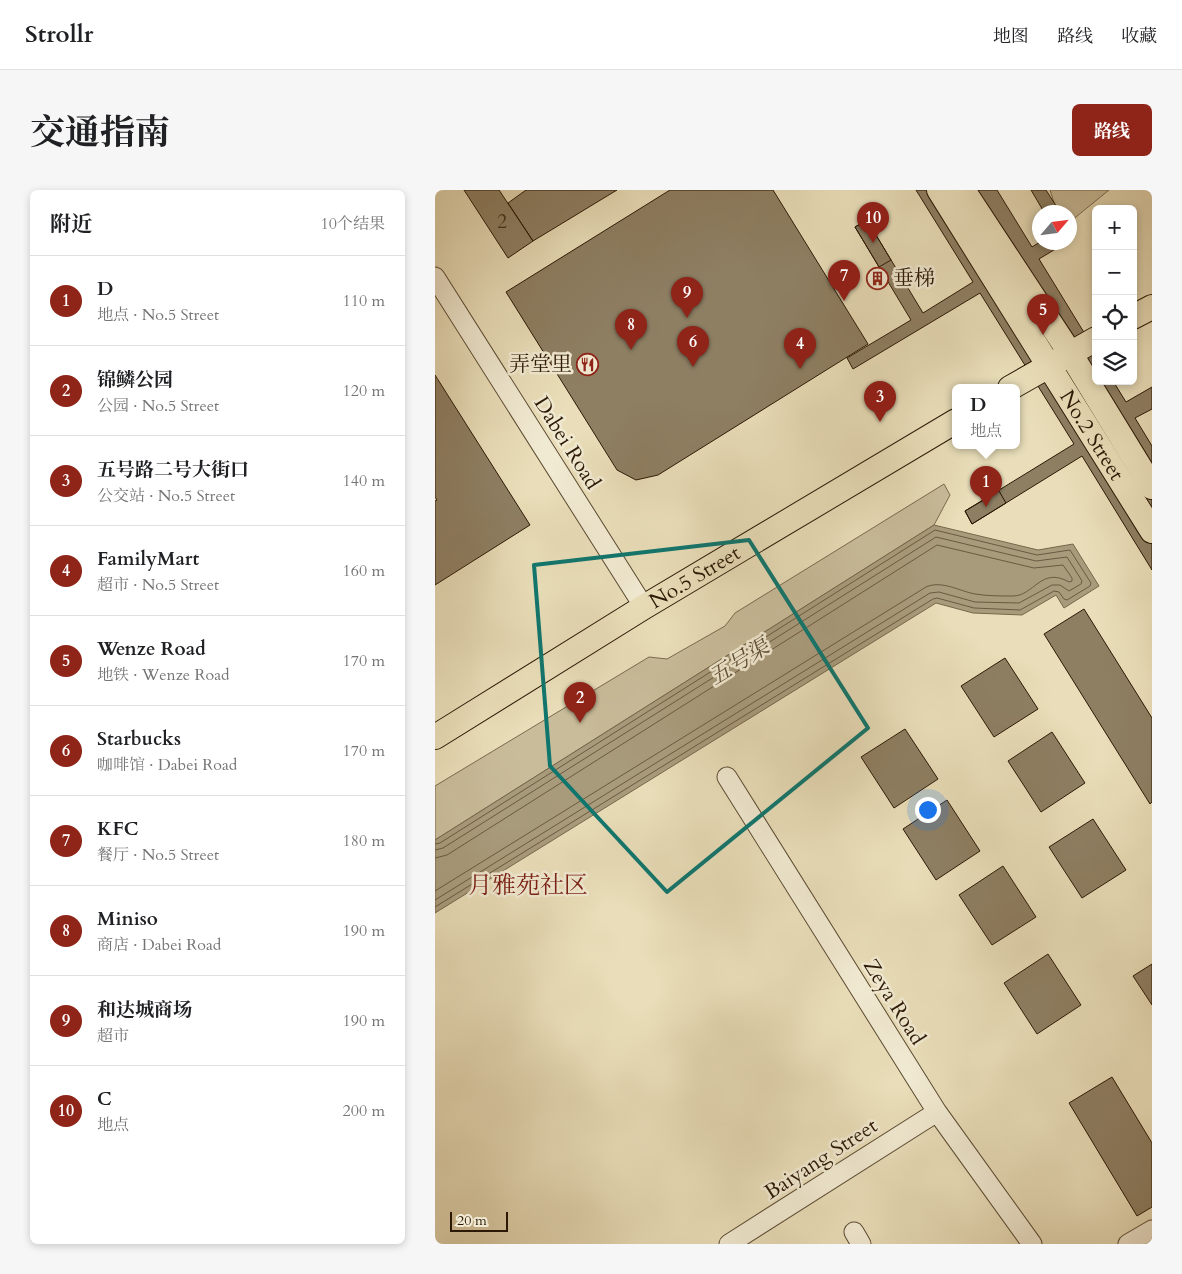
<!DOCTYPE html>
<html lang="zh">
<head>
<meta charset="utf-8">
<style>
  body { margin:0; font-family:Cardo,"Noto Serif SC",serif; background:#f6f6f6; color:#202124 }
  .controls { position:absolute; right:15px; top:15px; display:grid; overflow:hidden; border-radius:8px; box-shadow:0 2px 8px #0003 }
  .controls button { width:45px; height:45px; display:grid; place-items:center; padding:0; border:0; border-bottom:1px solid #e0e0e0; background:#fff; color:#202124; font:25px sans-serif }
  .compass { position:absolute; left:597px; top:15px; width:45px; height:45px; border-radius:50%; background:#fff; box-shadow:0 2px 8px #0003; rotate:62deg }
  .scale { position:absolute; left:15px; bottom:12px; width:58px; box-sizing:border-box; padding-left:5px; border:2px solid #2b1805; border-top:0; font-size:14px; line-height:18px; white-space:nowrap; color:#2b1805; -webkit-text-stroke:4px #f1ead2; paint-order:stroke }
  .you { position:absolute; left:492px; top:619px; width:18px; height:18px; margin:-12px; border:4px solid #fff; border-radius:50%; background:#1a73e8; box-shadow:0 0 0 8px #1a73e833 }
  .badge { display:grid; place-items:center; width:32px; height:32px; border-radius:50%; background:#8f2418; color:#fff; font-size:16px; font-weight:700 }
  .pin { position:absolute; translate:-50% -41px; filter:drop-shadow(0 1px 2px #0008) }
  .pin::after { content:''; position:absolute; top:26px; width:18px; height:15px; background:inherit; clip-path:polygon(0 0,100% 0,50% 100%) }
  .popup { position:absolute; left:517px; top:194px; width:68px; height:65px; box-sizing:border-box; display:grid; place-content:center; border-radius:8px; background:#fff; filter:drop-shadow(0 1px 4px #0005); font-size:16px; white-space:nowrap; color:#757577 }
  .popup b { font-size:19px; color:#202124 }
  .popup::after { content:''; position:absolute; left:50%; top:100%; margin-left:-10px; border:10px solid transparent; border-top-color:#fff }
  .list { margin:0; padding:0; list-style:none }
  h2 { display:flex; justify-content:space-between; align-items:center; height:65px; margin:0; padding:0 20px; font-size:21px }
  h2 small { font-size:16px; font-weight:400; color:#757577 }
  .list li { display:grid; grid-template-columns:32px 1fr auto; gap:15px; align-items:center; box-sizing:border-box; height:90px; padding:0 20px; border-top:1px solid #e0e0e0 }
  .list b { display:block; font-size:19px; white-space:nowrap }
  .list p { margin:0; font-size:16px; white-space:nowrap; color:#757577 }
  .list em { font-size:16px; font-style:normal; color:#757577 }
  .icon { flex:none; width:28px; height:28px; fill:none; stroke:currentColor; stroke-width:2; stroke-linecap:round; stroke-linejoin:round }
  .map { position:relative; flex:none; width:717px; height:1054px; overflow:hidden; border-radius:8px }
  header { display:flex; align-items:center; gap:30px; box-sizing:border-box; height:70px; padding:0 25px; background:#fff; border-bottom:1px solid #e0e0e0 }
  header strong { font-size:24px }
  nav { display:flex; gap:28px; margin-inline-start:auto; font-size:18px }
  .intro { display:flex; align-items:center; justify-content:space-between; box-sizing:border-box; height:120px; padding:0 30px }
  h1 { margin:0; font-size:35px }
  .button { padding:12px 22px; border-radius:8px; background:#8f2418; color:#fff; font-size:18px; font-weight:700 }
  main { display:flex; gap:30px; padding:0 30px }
  aside { flex:1; background:#fff; border-radius:8px; box-shadow:0 2px 8px #0003 }
  .map>svg:first-child { display:block }
  .green { fill:#c9bc9a; stroke:#7a6a50 }
  .water { fill:#a89b7c; stroke:#76674c }
  .lines { fill:none; stroke-linecap:round; stroke-linejoin:round }
  .shore { stroke:#6a5a40; stroke-width:1 }
  .building { fill:#8e7f63; stroke:#2b1805 }
  .minor-casing { stroke:#5a4a32; stroke-width:21 }
  .major-casing { stroke:#2b1805; stroke-width:26 }
  .minor { stroke:#f1ead2; stroke-width:19 }
  .major { stroke:#e9deb9; stroke-width:24 }
  .marked { fill:none; stroke:#0f766e; stroke-width:4; stroke-linejoin:round }
  .labels { text-anchor:middle; dominant-baseline:central; stroke-width:5; stroke-linejoin:round; paint-order:stroke }
  .number-label { font-size:19px; fill:#44321c }
  .poi-label { font-size:21px; fill:#2b1805; stroke:#f1ead2; text-anchor:start }
  .street-label { font-size:21px; fill:#2b1805; stroke:#f1ead2 }
  .water-label { font-size:22px; font-style:italic; fill:#5d4c35; stroke:#f1ead2 }
  .quarter-label { font-size:24px; fill:#7a1f14; stroke:#f1ead2 }
</style>
</head>
<body>
<header>
<strong>Strollr</strong>
<nav><a>地图</a><a>路线</a><a>收藏</a></nav>
</header>
<div class="intro"><h1>交通指南</h1><a class="button">路线</a></div>
<main>
<aside>
<h2>附近<small>10个结果</small></h2>
<ul class="list">
<li><span class="badge">1</span><div><b>D</b><p>地点 · No.5 Street</p></div><em>110 m</em></li>
<li><span class="badge">2</span><div><b>锦鳞公园</b><p>公园 · No.5 Street</p></div><em>120 m</em></li>
<li><span class="badge">3</span><div><b>五号路二号大街口</b><p>公交站 · No.5 Street</p></div><em>140 m</em></li>
<li><span class="badge">4</span><div><b>FamilyMart</b><p>超市 · No.5 Street</p></div><em>160 m</em></li>
<li><span class="badge">5</span><div><b>Wenze Road</b><p>地铁 · Wenze Road</p></div><em>170 m</em></li>
<li><span class="badge">6</span><div><b>Starbucks</b><p>咖啡馆 · Dabei Road</p></div><em>170 m</em></li>
<li><span class="badge">7</span><div><b>KFC</b><p>餐厅 · No.5 Street</p></div><em>180 m</em></li>
<li><span class="badge">8</span><div><b>Miniso</b><p>商店 · Dabei Road</p></div><em>190 m</em></li>
<li><span class="badge">9</span><div><b>和达城商场</b><p>超市</p></div><em>190 m</em></li>
<li><span class="badge">10</span><div><b>C</b><p>地点</p></div><em>200 m</em></li>
</ul>
</aside>
<div class="map">
<svg width="717" height="1054" viewBox="0 0 717 1054">
  <rect width="100%" height="100%" fill="#e9deb9"/>
  <filter id="stains"><feTurbulence type="fractalNoise" baseFrequency=".004" numOctaves="4"/><feColorMatrix values="0 0 0 0 .2 0 0 0 0 .09 0 0 0 0 .02 0 0 0 .5 -.17"/></filter>
  <radialGradient id="worn" r=".72"><stop offset=".6" stop-color="#630" stop-opacity="0"/><stop offset="1" stop-color="#630" stop-opacity=".3"/></radialGradient>
  <!-- green -->
  <path class="green" d="M615,0H674L636,31H635L634,22H622Z
    M509,294L515,305L499,335L0,650V596L214,467L232,469L290,436L300,423Z"/>
  <!-- water -->
  <path class="water" d="M499,335L603,360L638,354L664,396L629,418L621,405L587,425L538,423L501,413L0,723V650Z"/>
  <g class="lines">
    <!-- shore -->
    <path class="shore" d="M0,654L5,653L500,340L602,365L635,360L656,393L655,396L632,410L629,409L624,402L619,401L585,420L539,418L502,408L498,409L0,717
      M0,660L8,658L501,347L601,371L632,367L647,391L646,394L634,401L625,395H617L584,413L540,412L504,402L495,403L0,710
      M0,668L12,665L502,355L599,378L628,375L637,388V391L634,392C606,376 599,406 578,406C566,406 552,406 540,404C524,401 507,390 491,397L0,701"/>
  </g>
  <!-- building -->
  <path class="building" d="M29,0H64L98,51L73,68Z
    M91,0H182L98,51L73,13Z
    M235,0H338L433,154L223,285L201,290L182,280L71,102Z
    M481,0H562L597,57L605,52H632L604,69L661,162V191H678L691,212L717,197V219L700,228L717,256V380L647,266L537,334L530,321L639,254L545,103L418,179L412,168L476,130L420,37L432,30L488,123L538,92Z
    M596,0H611L625,22H609Z
    M432,30L456,70L444,77L420,37Z
    M444,77L452,91L440,98L432,84Z
    M0,185L95,335L0,395V311L2,310L0,307Z
    M564,301L571,313L537,334L530,321Z
    M649,419L717,528V612L715,614L609,444Z
    M570,468L603,519L559,547L526,496Z
    M470,539L503,589L459,618L426,567Z
    M617,542L650,593L606,622L573,571Z
    M512,610L545,661L501,690L468,639Z
    M658,629L691,680L647,708L614,657Z
    M568,676L601,727L557,755L524,705Z
    M613,764L646,815L602,844L569,793Z
    M717,774V815L698,786Z
    M677,887L717,953V1017L702,1026L634,913Z"/>
  <g class="lines">
    <defs>
      <path id="minor" d="M0,87L209,417
        M292,587L502,922L597,1054
        M419,1042L426,1054
        M294,1054L502,922
        M693,1054L717,1040"/>
      <g id="major">
        <path id="s1" d="M504,0L717,341"/>
        <path d="M528,0L635,163L717,297"/>
        <path d="M698,127L717,117"/>
        <path d="M575,198L661,149"/>
        <path id="s2" d="M0,547L209,417L521,231"/>
      </g>
    </defs>
    <!-- minor casing -->
    <use href="#minor" class="minor-casing"/>
    <!-- major casing -->
    <use href="#major" class="major-casing"/>
    <!-- minor -->
    <use href="#minor" class="minor"/>
    <!-- major -->
    <use href="#major" class="major"/>
  </g>
  <!-- marked area -->
  <path class="marked" d="M314,350L433,538L232,702L115,576L99,375Z"/>
  <!-- icons -->
  <defs>
    <symbol id="building-ring" viewBox="-11 -11 22 22"><circle r="9.5" fill="#f1ead2" stroke="#8f2418" stroke-width="1.5"/><path d="M-4-6H4V6H1V3H-1V6H-4ZM-2.5-4.3h1.7v1.8h-1.7ZM.8-4.3h1.7v1.8H.8ZM-2.5-1h1.7V.8h-1.7ZM.8-1h1.7V.8H.8Z" fill="#8f2418"/></symbol>
    <symbol id="restaurant-ring" viewBox="-11 -11 22 22"><circle r="9.5" fill="#f1ead2" stroke="#8f2418" stroke-width="1.5"/><path d="M-5-6h1v4h1v-4h1v4h1v-4h1v5L-1.5 .5V6h-2V.5L-5-1ZM5-6V6H3V1.5H1.5Q1.5-4 5-6Z" fill="#8f2418"/></symbol>
  </defs>
  <g fill-rule="evenodd">
    <use href="#building-ring" x="430" y="76" width="25" height="25"/>
    <use href="#restaurant-ring" x="140" y="162" width="25" height="25"/>
  </g>
  <g class="labels">
    <!-- number labels -->
    <g class="number-label">
      <text x="67" y="32">2</text>
    </g>
    <!-- poi labels -->
    <g class="poi-label">
      <text x="458" y="88">垂梯</text>
      <text x="137" y="174" text-anchor="end">弄堂里</text>
    </g>
    <!-- street labels -->
    <g class="street-label">
      <text stroke="none"><textPath href="#s1" startOffset="289">No.2 Street</textPath></text>
      <text transform="translate(132 253) rotate(58)">Dabei Road</text>
      <text stroke="none"><textPath href="#s2" startOffset="305">No.5 Street</textPath></text>
      <text transform="translate(459 812) rotate(58)">Zeya Road</text>
      <text transform="translate(386 969) rotate(-33)">Baiyang Street</text>
    </g>
    <!-- water labels -->
    <g class="water-label">
      <text transform="translate(304 472) rotate(-32)">五号渠</text>
    </g>
    <!-- quarter labels -->
    <g class="quarter-label">
      <text x="93" y="695">月雅苑社区</text>
    </g>
  </g>
  <rect width="100%" height="100%" filter="url(#stains)"/>
  <rect width="100%" height="100%" fill="url(#worn)"/>
</svg>
<div class="controls">
<button>+</button>
<button>−</button>
<button><svg class="icon" aria-label="locate" viewBox="0 0 24 24"><circle cx="12" cy="12" r="6"/><path d="M12 2v4M12 18v4M2 12h4M18 12h4"/></svg></button>
<button><svg class="icon" aria-label="layers" viewBox="0 0 24 24"><path d="M12 4l9 5-9 5-9-5zM3 14l9 5 9-5"/></svg></button>
</div>
<svg class="compass" viewBox="-18 -18 36 36"><path d="M0-13l5 13h-10z" fill="#e53935"/><path d="M0 13l5-13h-10z" fill="#757577"/></svg>
<div class="scale">20 m</div>
<div class="you"></div>
<div class="pin badge" style="left:551px;top:317px">1</div>
<div class="popup"><b>D</b>地点</div>
<div class="pin badge" style="left:145px;top:533px">2</div>
<div class="pin badge" style="left:445px;top:232px">3</div>
<div class="pin badge" style="left:365px;top:179px">4</div>
<div class="pin badge" style="left:608px;top:145px">5</div>
<div class="pin badge" style="left:258px;top:177px">6</div>
<div class="pin badge" style="left:409px;top:111px">7</div>
<div class="pin badge" style="left:196px;top:160px">8</div>
<div class="pin badge" style="left:252px;top:128px">9</div>
<div class="pin badge" style="left:438px;top:53px">10</div>
</div>
</main>
</body>
</html>
